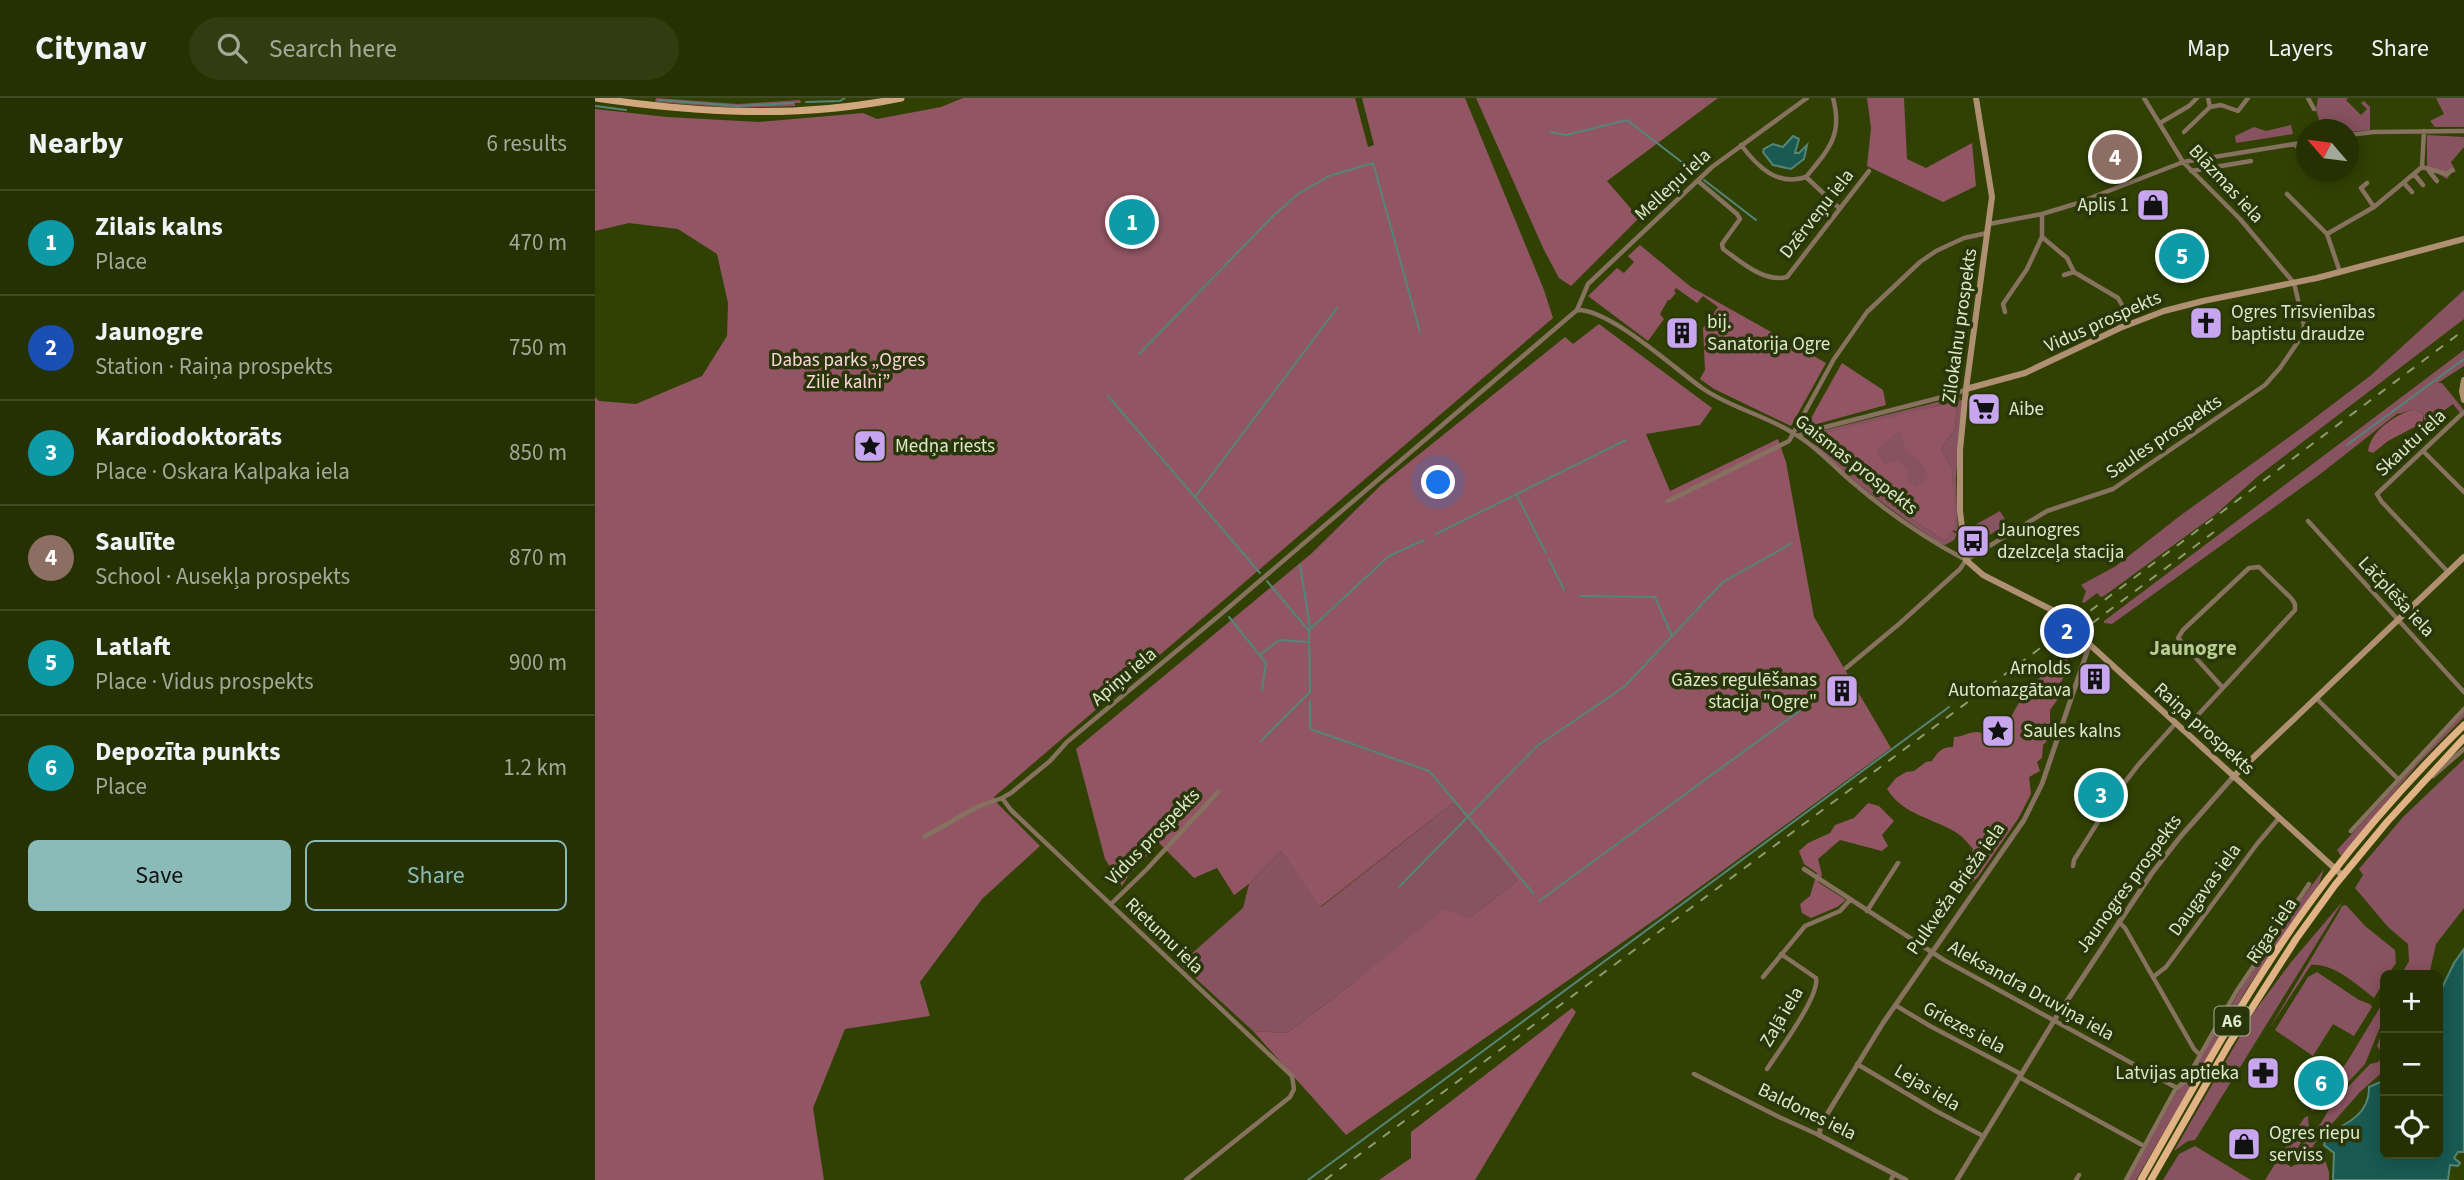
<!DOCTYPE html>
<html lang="en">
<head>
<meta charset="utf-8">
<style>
  body { margin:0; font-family:"Source Sans 3",sans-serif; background:#313d11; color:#f1f3f6 }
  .controls { position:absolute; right:21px; bottom:21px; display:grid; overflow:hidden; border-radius:10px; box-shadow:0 4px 18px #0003 }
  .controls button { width:63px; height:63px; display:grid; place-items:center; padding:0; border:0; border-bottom:2px solid #424c24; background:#253102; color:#f1f3f6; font:35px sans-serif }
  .compass { position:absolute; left:1701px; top:21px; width:63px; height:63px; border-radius:50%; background:#253102; box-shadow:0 4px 18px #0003; rotate:298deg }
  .you { position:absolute; left:844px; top:385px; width:24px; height:24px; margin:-18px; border:5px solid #fff; border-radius:50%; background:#1a73e8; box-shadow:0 0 0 10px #1a73e833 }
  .badge { display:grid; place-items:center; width:46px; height:46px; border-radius:50%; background:#8bbbb9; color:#fff; font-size:23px; font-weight:700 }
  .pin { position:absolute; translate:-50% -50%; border:4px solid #fff; box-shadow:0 2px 7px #0006 }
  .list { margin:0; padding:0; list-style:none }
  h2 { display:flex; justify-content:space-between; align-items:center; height:91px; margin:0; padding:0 28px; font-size:30px }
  h2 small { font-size:23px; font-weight:400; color:#a3a999 }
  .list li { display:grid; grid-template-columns:46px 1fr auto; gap:21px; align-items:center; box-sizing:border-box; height:105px; padding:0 28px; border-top:2px solid #424c24 }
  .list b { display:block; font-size:26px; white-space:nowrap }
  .list p { margin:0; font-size:23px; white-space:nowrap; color:#a3a999 }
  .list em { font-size:23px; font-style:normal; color:#a3a999 }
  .actions { display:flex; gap:14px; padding:21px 28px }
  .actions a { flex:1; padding:16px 0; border:2px solid #8bbbb9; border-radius:10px; text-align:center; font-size:24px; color:#8bbbb9 }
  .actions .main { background:#8bbbb9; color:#111 }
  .icon { flex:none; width:38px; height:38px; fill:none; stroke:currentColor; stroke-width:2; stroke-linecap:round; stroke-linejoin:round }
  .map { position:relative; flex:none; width:1869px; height:1082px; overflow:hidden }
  header { display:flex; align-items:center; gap:42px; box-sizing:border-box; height:98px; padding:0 35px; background:#253102; border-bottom:2px solid #424c24 }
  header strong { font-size:33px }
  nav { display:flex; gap:38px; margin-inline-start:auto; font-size:24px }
  .search { width:490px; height:63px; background:#313d11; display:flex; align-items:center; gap:18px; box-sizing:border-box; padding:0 24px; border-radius:38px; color:#a3a999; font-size:26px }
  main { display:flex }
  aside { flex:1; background:#253102 }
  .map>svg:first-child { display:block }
  .green { fill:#885360 }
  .forest { fill:#925564; fill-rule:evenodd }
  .water { fill:#195a53; stroke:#548577; stroke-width:2 }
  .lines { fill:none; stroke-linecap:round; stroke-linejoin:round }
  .stream { stroke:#548577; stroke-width:2 }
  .minor { stroke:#86725f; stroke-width:4.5 }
  .tertiary { stroke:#86725f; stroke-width:5 }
  .secondary { stroke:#b09072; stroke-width:6 }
  .primary { stroke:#d1a780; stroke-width:7 }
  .trunk { stroke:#e0b286; stroke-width:7 }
  .rail { stroke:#8e9c6f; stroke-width:2; stroke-dasharray:9 9; stroke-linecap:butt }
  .labels { text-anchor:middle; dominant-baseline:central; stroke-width:7; stroke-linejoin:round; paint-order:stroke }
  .shield { fill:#293609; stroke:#a7b391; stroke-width:2 }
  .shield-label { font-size:18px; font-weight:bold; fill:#dde9cb }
  .street-label { font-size:19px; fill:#dde9cb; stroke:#293609 }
  .poi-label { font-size:19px; fill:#dde9cb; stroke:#293609; text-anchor:start }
  .park-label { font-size:19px; fill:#fcd5dd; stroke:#293609 }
  .neighbourhood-label { font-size:21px; font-weight:bold; fill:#b6cc90; stroke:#293609 }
</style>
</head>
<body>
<header>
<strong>Citynav</strong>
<div class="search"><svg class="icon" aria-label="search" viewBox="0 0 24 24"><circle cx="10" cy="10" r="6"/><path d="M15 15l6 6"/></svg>Search here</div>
<nav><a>Map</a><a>Layers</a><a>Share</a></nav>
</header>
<main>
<aside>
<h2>Nearby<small>6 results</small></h2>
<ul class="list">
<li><span class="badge" style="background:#0f9aa8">1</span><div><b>Zilais kalns</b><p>Place</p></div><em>470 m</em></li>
<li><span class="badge" style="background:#1a4fb4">2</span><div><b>Jaunogre</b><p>Station · Raiņa prospekts</p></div><em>750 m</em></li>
<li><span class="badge" style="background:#0f9aa8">3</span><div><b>Kardiodoktorāts</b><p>Place · Oskara Kalpaka iela</p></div><em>850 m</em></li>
<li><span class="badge" style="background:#8d6e63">4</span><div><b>Saulīte</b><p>School · Ausekļa prospekts</p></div><em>870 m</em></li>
<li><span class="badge" style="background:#0f9aa8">5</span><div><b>Latlaft</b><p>Place · Vidus prospekts</p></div><em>900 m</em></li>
<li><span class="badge" style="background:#0f9aa8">6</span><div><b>Depozīta punkts</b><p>Place</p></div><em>1.2 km</em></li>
</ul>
<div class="actions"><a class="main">Save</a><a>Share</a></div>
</aside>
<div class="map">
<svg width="1869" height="1082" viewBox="0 0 1869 1082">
  <rect width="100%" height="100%" fill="#314103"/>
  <!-- green -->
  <path class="green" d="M61,0L143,6L205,2L206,5H200V8L142,10L60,4Z
    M1723,0H1753L1751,2L1766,17L1772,11L1766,5L1769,3L1775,9V32L1754,34V32L1727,31L1721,12Z
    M1841,0H1869V29H1840L1835,23L1849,16Z
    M1696,27L1698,36L1641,45L1640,38L1659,29L1671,33Z
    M1832,37L1869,39V49L1856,64L1861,74L1856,75L1852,81L1832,69Z
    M1869,192V221L1662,379L1621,416L1509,498L1506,499L1502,495L1489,505L1487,504L1491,493L1486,487L1521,468L1582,420L1705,331L1775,278Z
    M1869,252V268L1843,285H1847L1868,311L1865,315L1858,306L1829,327V316L1818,311L1804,316L1803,315L1724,377L1517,526L1509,525V523Z
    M1363,299L1366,301L1226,340V342L1217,340L1221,335L1226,333Z
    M1367,302L1361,380L1363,434L1358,432L1357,371L1346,351L1360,331L1362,303Z
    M1332,319L1337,335L1332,422L1266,346L1287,335Z
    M1217,342L1226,343V349L1275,390L1284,383L1290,388L1292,404L1350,443L1357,433L1362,436L1359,442L1350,447L1344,445C1309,421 1275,397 1243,369C1234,361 1221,353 1217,342Z
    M1405,413L1413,426L1386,442L1378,428Z
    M1869,614V619L1823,666L1746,758L1742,752Z
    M1869,661V810L1841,846L1834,877H1806L1814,863L1813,846L1793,829L1760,790L1768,777L1764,771L1808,719Z
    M858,705L922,783L874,820L756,887L692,935L658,933L585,866L648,810L654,786L686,753L726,809Z
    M1729,771L1724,786L1653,889L1541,1082H1533L1581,995L1593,981L1647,889L1696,815Z
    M1748,803L1600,1042L1593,1043L1579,1053L1659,914L1697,863Z
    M1751,807L1770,828L1800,852L1801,865L1793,877H1790V882L1779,900C1762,887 1739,865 1716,867L1674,931L1744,814L1747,808Z
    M1722,874L1764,902L1775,906L1777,909L1759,938L1738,926L1718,958L1680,932L1713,879Z
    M1790,901V917L1770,966L1745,993L1730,1006L1717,1013L1716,1011L1752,964Z
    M1790,926V972L1765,994L1720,1045L1712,1059H1729L1734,1074V1082H1670L1709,1020L1713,1018L1714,1032L1697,1059L1693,1061L1692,1066L1696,1069L1702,1066L1701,1058L1711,1040L1726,1025L1737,1006L1775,966L1783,964L1787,960V955L1782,948Z
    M1600,1048L1656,1082H1568L1584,1056Z"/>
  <!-- forest -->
  <path class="forest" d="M368,0H760L773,49L779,47L767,0H870L949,192L958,220L399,699L403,706L445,748L387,801L325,884L335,918L250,931L218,1010L229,1082H0V299L4,303L41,306L107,278L132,238L133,205L122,156L83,131L34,125L0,133V11L72,19L164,24L268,15L282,21L346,9Z
    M881,0H1123L1012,83L1044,120L976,188L964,180L949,152Z
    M1272,0H1309L1312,61L1331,70L1377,45L1381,88L1348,104L1272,68L1276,30Z
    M1045,147L1096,189L1231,265L1196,328L1119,291L1105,281L1110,272L1108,230L1123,209L1108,198L1102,205L1081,190L1079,193L1081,195L1075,202H1073L1065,216L1069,221L1053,243L993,198L1022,170L1029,175L1039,164L1033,158Z
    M1004,226L1117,310L1105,327L1051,336L1075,393L1183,341L1191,364L1219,519L1296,650L1068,816L751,1037L658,933L692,935L756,887L849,811L874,820L922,783L858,705L725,809L686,753L654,786L639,797L622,770L599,780L564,745L534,777L527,788L510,761L481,651L717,455L786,387L970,239L978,246Z
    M1247,265L1288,292L1291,307L1211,329Z
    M1362,303L1360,331L1346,351L1357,371L1360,430L1350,443L1292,404L1290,388L1284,383L1275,390L1226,349V340L1231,335ZM1305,332L1312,355L1324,361L1334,378L1321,389L1312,384L1313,373L1303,363L1289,367L1281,352Z
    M1818,311L1829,316L1827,325L1793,343L1778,355L1773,353C1776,332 1800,318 1818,311Z
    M1465,559L1473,562V570L1461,594L1463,601L1455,612V631L1450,638L1452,643L1448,647L1447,660L1442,664L1445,673L1434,679L1436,696L1423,721L1383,779L1354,805L1365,789L1378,751C1373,745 1368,739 1362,735C1338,720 1308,717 1292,691L1301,680L1311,674L1319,673L1331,664L1337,663C1343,654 1346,649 1358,649L1359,639C1368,639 1373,634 1382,634C1388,634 1393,638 1399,639L1403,633L1413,629C1421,599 1445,581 1465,559Z
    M1273,705L1284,708L1299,723L1287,737L1293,748L1287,753L1245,742L1223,761L1227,777L1223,784L1251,802L1242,809L1216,820L1207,815L1205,806L1215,798L1222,775L1209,766L1204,753L1213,745L1235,735L1240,727L1259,720Z
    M977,910L981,914L880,1082H784L816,1060V1034Z"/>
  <!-- water -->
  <path class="water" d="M1198,38L1204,41L1200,55H1204L1212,47L1209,61L1196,71L1178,67L1168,54L1169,51L1178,46L1188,49Z
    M1869,851V1054H1863L1859,1060L1865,1065L1863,1068L1855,1067L1853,1082H1738L1739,1055L1729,1047L1732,1035C1753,1026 1775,1015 1774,989L1790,982V1056H1843V894L1847,890L1859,865Z"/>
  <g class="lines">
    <!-- stream -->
    <path class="stream" d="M64,2L143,8L198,5
      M211,4L245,3L250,0
      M0,8L31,12
      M955,34L971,37L1032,22L1101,75
      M1109,82L1161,122
      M544,256L678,118L703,96L734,78L778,65L825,234
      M513,298L665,475
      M1752,347L1869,261
      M921,396L951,455
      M600,399L742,210
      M841,436L1031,342
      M954,461L969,492
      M705,467L715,529
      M985,498L1060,499L1077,538
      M634,519L671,565L667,592
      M715,531L794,458L829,442
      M666,556L684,542L714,544
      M715,603V629L718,632L834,673L938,795
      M666,643L715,594L714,533L672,483
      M1648,676L1657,668
      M804,789L942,648L1029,589L1128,484L1197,445
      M944,803L1211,608
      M713,1082L1354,609"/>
    <!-- minor -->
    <path class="minor" d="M1713,0L1719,11
      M1615,9L1626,7L1643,13L1653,0
      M1565,25L1594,8L1602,0
      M1589,34L1615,9L1613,0
      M1754,37L1778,34L1869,33
      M1700,46L1711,60
      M1146,47C1162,68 1182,89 1211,79C1234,51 1248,37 1238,0
      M1827,69L1829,33
      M1596,73L1656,63
      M1834,73L1842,83
      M1819,76L1828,87
      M1211,79L1244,110
      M1103,83L1142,116L1145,121L1127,146L1128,151C1145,163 1169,185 1192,179L1274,73
      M1772,85L1766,90L1779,109
      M1809,85L1817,94
      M1692,96L1732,136
      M1394,126L1447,116L1480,106L1588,64L1712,44
      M1447,139L1472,160L1479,174
      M1745,174L1732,136L1779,109L1827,69L1852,76L1857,72
      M1469,177L1479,174L1523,200L1527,207L1525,230
      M982,212C1015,211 1079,270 1107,290C1137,311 1174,318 1203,338C1223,350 1239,369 1256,383C1292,414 1329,440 1371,462
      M982,212L993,186L1117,69L1212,0
      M1410,214L1408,206L1432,171L1447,139V116
      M1204,338L1211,334L1363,295L1371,291
      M1828,353L1869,394
      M1073,403L1194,343L1239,261L1272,214L1325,164L1341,153L1369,140L1392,135
      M1713,423L1869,594
      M1853,474L1786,403L1782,396L1869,314
      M1251,570L1304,526L1365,471L1371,462L1452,413L1518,391L1670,287L1685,270L1707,238L1709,227L1699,185L1645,121L1588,64L1549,0
      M1721,600L1803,681
      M1589,632L1700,512V506L1696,500L1664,469L1654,470L1588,532L1583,540L1627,589
      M1838,678L1869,651
      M407,700L416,712L697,978L699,991L695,999L591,1082
      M1756,733L1869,611
      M329,739L382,709L407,700L416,695L455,663L472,644L626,516L982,212
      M1478,768L1479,762L1520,697L1544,666L1580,626
      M1209,771L1349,862L1582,990
      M516,806L552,771L623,694
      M1272,813L1303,765
      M1524,824L1530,830L1599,951L1605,957
      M1168,879L1210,828L1245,813L1255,802
      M1558,879L1571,869L1662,746L1684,720
      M1300,907L1335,928L1426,976
      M1262,966L1341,1013L1388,1038
      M1172,971C1183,954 1225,898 1221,880L1186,856
      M1099,976L1184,1019L1224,1037
      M1424,979L1549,1048
      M1296,1082L1299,1076
      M1481,1082L1484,1077
      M1531,1082L1580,992L1591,982L1641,894L1714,786"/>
    <!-- tertiary -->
    <path class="tertiary" d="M1311,1082L1224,1037L1226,1026L1288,925L1429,722L1447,686L1494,548
      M1362,1082L1460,921L1557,775L1586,738L1638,679"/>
    <!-- secondary -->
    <path class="secondary" d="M1381,0L1397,99L1371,291L1365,352V413L1371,462L1388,477L1457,512L1748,778
      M1869,282L1867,293L1869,302
      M1371,291L1430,275L1525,230L1569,213L1608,203L1722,180L1869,141
      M1638,679L1869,459"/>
    <!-- primary -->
    <path class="primary" d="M0,0C102,15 204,21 306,0"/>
    <!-- trunk -->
    <path class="trunk" d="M1546,1082C1604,980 1660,876 1731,783C1773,728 1820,675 1869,627
      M1556,1082L1634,946L1701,841L1740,787L1792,724L1869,640"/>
    <!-- rail -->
    <path class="rail" d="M1468,547L1619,434
      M730,1082L1475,528L1869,232"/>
  </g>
  <!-- icons -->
  <defs>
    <symbol id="shop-square" viewBox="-11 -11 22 22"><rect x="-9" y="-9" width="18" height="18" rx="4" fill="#c7a6ef" stroke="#293609"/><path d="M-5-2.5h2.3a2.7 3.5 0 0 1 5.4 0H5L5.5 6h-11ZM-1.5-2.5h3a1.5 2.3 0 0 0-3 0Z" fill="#111"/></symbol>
    <symbol id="church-square" viewBox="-11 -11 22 22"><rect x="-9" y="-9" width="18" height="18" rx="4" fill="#c7a6ef" stroke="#293609"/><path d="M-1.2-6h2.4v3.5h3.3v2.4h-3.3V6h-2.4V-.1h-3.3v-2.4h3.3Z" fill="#111"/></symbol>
    <symbol id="building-square" viewBox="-11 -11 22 22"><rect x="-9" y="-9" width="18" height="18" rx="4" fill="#c7a6ef" stroke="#293609"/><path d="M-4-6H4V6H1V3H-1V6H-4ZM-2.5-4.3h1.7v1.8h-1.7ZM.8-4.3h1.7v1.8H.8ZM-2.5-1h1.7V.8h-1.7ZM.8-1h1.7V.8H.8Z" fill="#111"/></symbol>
    <symbol id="supermarket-square" viewBox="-11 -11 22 22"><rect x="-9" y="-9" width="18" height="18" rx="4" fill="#c7a6ef" stroke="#293609"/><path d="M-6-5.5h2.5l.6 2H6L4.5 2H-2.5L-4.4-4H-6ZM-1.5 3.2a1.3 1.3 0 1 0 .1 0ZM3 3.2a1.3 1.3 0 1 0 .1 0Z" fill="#111"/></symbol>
    <symbol id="sight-square" viewBox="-11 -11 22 22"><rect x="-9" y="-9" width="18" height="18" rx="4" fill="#c7a6ef" stroke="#293609"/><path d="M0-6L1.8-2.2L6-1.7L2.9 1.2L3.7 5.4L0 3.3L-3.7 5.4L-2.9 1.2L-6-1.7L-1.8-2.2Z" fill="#111"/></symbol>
    <symbol id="bus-square" viewBox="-11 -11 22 22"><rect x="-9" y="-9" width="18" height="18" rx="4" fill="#c7a6ef" stroke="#293609"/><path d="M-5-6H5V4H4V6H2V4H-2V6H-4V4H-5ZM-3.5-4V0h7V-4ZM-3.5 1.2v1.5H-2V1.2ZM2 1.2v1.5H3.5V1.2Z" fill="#111"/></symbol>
    <symbol id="pharmacy-square" viewBox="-11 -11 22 22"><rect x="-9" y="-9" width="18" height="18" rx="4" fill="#c7a6ef" stroke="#293609"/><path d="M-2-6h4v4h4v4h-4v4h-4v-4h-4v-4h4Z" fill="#111"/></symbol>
  </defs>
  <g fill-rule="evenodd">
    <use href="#shop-square" x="1539" y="88" width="38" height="38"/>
    <use href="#church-square" x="1592" y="206" width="38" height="38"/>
    <use href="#building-square" x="1068" y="216" width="38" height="38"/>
    <use href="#supermarket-square" x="1370" y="292" width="38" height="38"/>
    <use href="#sight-square" x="256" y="329" width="38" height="38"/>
    <use href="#bus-square" x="1359" y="424" width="38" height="38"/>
    <use href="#building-square" x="1481" y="562" width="38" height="38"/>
    <use href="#building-square" x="1228" y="574" width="38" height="38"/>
    <use href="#sight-square" x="1384" y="614" width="38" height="38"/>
    <use href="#pharmacy-square" x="1649" y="956" width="38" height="38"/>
    <use href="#shop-square" x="1630" y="1027" width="38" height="38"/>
  </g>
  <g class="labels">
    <!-- shield labels -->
    <rect class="shield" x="1619.5" y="908.5" width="35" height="29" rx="5"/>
    <g class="shield-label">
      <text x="1637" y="923">A6</text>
    </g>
    <!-- street labels -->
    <g class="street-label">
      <text transform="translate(1631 86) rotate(47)">Blāzmas iela</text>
      <text transform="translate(1078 87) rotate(-43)">Melleņu iela</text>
      <text transform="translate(1222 116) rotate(-52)">Dzērveņu iela</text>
      <text transform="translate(1508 224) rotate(-24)">Vidus prospekts</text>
      <text transform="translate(1365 228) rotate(-82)">Zilokalnu prospekts</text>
      <text transform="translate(1569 339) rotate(-34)">Saules prospekts</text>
      <text transform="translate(1816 345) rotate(-43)">Skautu iela</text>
      <text transform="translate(1261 367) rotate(38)">Gaismas prospekts</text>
      <text transform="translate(1801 499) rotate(47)">Lāčplēša iela</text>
      <text transform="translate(529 579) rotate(-40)">Apiņu iela</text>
      <text transform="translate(1609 631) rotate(42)">Raiņa prospekts</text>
      <text transform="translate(558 739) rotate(-46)">Vidus prospekts</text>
      <text transform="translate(1534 786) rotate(-54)">Jaunogres prospekts</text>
      <text transform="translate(1361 791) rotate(-55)">Pulkveža Brieža iela</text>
      <text transform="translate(1610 792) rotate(-54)">Daugavas iela</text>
      <text transform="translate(1677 833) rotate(-56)">Rīgas iela</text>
      <text transform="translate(569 838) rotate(44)">Rietumu iela</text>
      <text transform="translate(1436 893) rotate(29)">Aleksandra Druviņa iela</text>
      <text transform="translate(1187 919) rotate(-59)">Zaļā iela</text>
      <text transform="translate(1369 930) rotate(28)">Griezes iela</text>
      <text transform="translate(1332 990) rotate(31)">Lejas iela</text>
      <text transform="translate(1212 1014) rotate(26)">Baldones iela</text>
    </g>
    <!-- poi labels -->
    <g class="poi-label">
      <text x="1534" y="107" text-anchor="end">Aplis 1</text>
      <text x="1636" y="214">Ogres Trīsvienības<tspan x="1636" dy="22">baptistu draudze</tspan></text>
      <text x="1112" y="224">bij.<tspan x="1112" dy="22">Sanatorija Ogre</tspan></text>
      <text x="1414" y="311">Aibe</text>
      <text x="300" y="348">Medņa riests</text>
      <text x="1402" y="432">Jaunogres<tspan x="1402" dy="22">dzelzceļa stacija</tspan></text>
      <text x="1476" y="570" text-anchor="end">Arnolds<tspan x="1476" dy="22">Automazgātava</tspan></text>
      <text x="1222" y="582" text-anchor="end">Gāzes regulēšanas<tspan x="1222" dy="22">stacija "Ogre"</tspan></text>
      <text x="1428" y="633">Saules kalns</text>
      <text x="1644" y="975" text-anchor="end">Latvijas aptieka</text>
      <text x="1674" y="1035">Ogres riepu<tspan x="1674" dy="22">serviss</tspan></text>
    </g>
    <!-- park labels -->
    <g class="park-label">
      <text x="253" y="262">Dabas parks „Ogres<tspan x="253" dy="22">Zilie kalni”</tspan></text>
    </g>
    <!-- neighbourhood labels -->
    <g class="neighbourhood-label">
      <text x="1598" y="550">Jaunogre</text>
    </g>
  </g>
</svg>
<div class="controls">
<button>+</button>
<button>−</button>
<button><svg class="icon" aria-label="locate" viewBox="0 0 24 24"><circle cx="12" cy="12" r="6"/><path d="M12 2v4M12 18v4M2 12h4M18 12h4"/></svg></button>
</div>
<svg class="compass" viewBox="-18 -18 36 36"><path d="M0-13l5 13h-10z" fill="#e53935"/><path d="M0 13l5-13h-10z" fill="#a3a999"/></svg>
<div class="you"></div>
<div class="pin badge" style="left:537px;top:124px;background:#0f9aa8">1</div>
<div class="pin badge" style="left:1472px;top:533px;background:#1a4fb4">2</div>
<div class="pin badge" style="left:1506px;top:697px;background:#0f9aa8">3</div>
<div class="pin badge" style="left:1520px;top:59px;background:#8d6e63">4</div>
<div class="pin badge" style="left:1587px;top:158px;background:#0f9aa8">5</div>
<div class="pin badge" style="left:1726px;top:985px;background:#0f9aa8">6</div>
</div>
</main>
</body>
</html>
